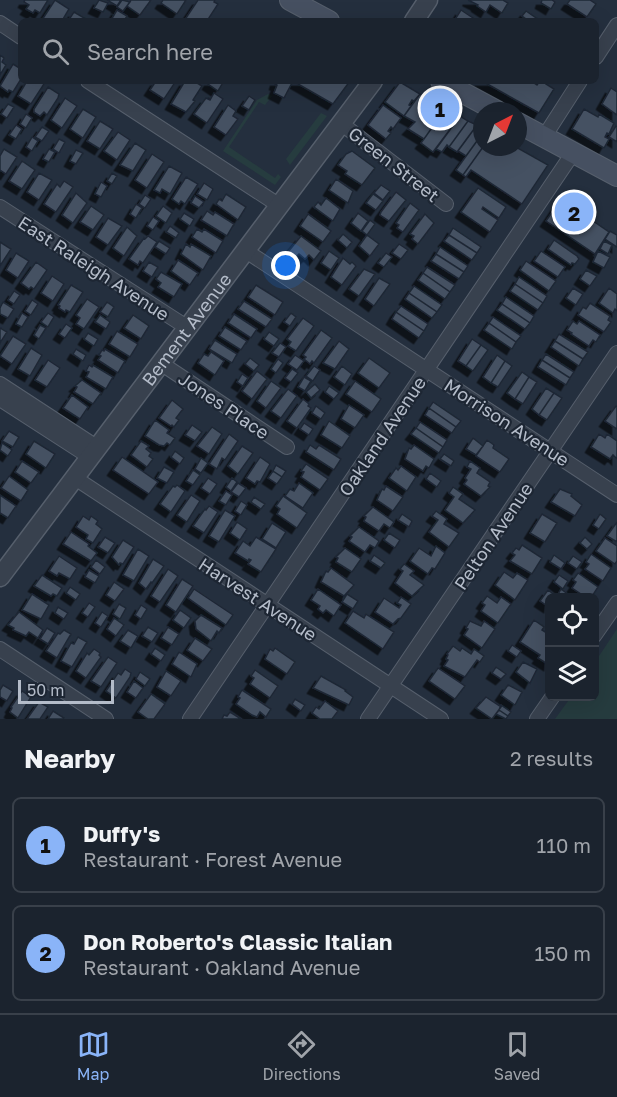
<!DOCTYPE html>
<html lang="en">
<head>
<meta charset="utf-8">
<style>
  body { margin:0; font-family:"Golos Text",sans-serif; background:#242b36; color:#f1f3f6 }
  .controls { position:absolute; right:18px; bottom:18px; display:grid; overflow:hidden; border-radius:9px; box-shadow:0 6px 24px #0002 }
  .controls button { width:54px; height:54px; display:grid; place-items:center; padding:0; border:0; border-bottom:2px solid #39404a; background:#1b232e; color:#f1f3f6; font:30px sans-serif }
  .compass { position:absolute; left:473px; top:102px; width:54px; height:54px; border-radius:50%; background:#1b232e; box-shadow:0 6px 24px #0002; rotate:42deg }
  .scale { position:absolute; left:18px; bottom:15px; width:96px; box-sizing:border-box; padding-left:6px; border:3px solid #b4bcc9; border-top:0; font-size:16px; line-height:21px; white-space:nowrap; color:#b4bcc9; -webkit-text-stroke:4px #1d2633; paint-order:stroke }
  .you { position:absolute; left:286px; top:266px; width:21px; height:21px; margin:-15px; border:4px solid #fff; border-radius:50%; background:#1a73e8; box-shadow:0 0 0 9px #1a73e833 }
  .badge { display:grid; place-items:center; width:39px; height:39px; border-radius:50%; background:#8ab4f8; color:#111; font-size:20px; font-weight:700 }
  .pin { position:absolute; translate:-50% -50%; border:3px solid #fff; box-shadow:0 2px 6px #0006 }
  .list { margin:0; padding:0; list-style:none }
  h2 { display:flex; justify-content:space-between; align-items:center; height:78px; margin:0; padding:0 24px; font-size:26px }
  h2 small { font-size:20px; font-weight:400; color:#a0a4aa }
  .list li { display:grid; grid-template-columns:39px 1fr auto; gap:18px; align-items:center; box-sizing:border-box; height:96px; margin:0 12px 12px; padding:0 12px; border:2px solid #39404a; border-radius:9px }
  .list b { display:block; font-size:22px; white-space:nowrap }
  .list p { margin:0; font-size:20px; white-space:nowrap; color:#a0a4aa }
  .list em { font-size:20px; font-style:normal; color:#a0a4aa }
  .icon { flex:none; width:33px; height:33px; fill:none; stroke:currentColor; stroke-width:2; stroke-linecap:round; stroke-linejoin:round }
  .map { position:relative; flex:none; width:617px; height:719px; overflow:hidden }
  .search { position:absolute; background:#1b232e; box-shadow:0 6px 24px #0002; left:18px; right:18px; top:18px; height:66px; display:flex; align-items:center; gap:15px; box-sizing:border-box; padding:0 21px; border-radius:9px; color:#a0a4aa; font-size:22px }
  .sheet { height:294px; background:#1b232e }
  nav { display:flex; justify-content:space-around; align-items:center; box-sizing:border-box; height:84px; border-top:2px solid #39404a; background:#1b232e; font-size:16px; color:#a0a4aa }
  nav a { display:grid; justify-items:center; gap:3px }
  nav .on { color:#8ab4f8 }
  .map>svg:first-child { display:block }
  .green { fill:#263c3f }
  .building { fill:#455162; stroke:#1f2835; stroke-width:1.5; filter:url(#shadow) }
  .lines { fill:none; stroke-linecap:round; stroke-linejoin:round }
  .minor-casing { stroke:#565f6c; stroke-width:16 }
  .tertiary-casing { stroke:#565f6c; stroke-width:21 }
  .secondary-casing { stroke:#565f6c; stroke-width:22 }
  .minor { stroke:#38414e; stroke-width:14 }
  .tertiary { stroke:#38414e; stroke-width:18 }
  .secondary { stroke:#465061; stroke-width:20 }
  .labels { text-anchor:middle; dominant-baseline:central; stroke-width:4.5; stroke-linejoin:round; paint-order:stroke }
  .street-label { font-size:18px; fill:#b4bcc9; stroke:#1d2633 }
</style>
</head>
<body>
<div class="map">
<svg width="617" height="719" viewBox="0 0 617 719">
  <defs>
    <filter id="shadow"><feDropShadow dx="-5.5" dy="5.5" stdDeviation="0" flood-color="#0009"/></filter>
  </defs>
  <rect width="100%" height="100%" fill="#242f3e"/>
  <!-- green -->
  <path class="green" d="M268,94L272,96L265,105L259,102L229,147L275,178L278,174L281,177L275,185L223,151L257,100Z
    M321,113L327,116L290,165L286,159Z
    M617,629V719H555L571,697L594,696L595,662Z"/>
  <!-- building -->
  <path class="building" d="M25,0H48L40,13L35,10L33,13L26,9L29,5L24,2Z
    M55,0L69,9L62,21H44L42,20Z
    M99,0L108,3L103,12L94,8Z
    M107,0H121L117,6Z
    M122,0L130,2L123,11L117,7Z
    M131,0H151L140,15L127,6Z
    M163,0H186L177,14L161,3Z
    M198,0H215L214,2L218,4L207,21H191L186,18Z
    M468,0H503L508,3L502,13L490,5L486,12L477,6L478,5Z
    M542,0H552L555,2L551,9L541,3Z
    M570,0H590L596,4L587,17L567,4Z
    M117,10L127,16L124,21L111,20Z
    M461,10L473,18L471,21H454Z
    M526,11L539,20V21H529L522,16Z
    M74,12L86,19L85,21H68Z
    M0,55L4,58L2,62L6,65L0,75Z
    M13,64L21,69V79L13,92L9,90L8,92L0,86Z
    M27,81H39L44,84L31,104L18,96Z
    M156,81H176L164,99L150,90Z
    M185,81H194L202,86L193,100L195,101L186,112L171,104Z
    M210,81H224L218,91L208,84Z
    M276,81H350L333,104L293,81L284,98L274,93L277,85L275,84Z
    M482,81H531L537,85L539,82L538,81H548L546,84L554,89L539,113Z
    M400,82L420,94L414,101L412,100L409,105L411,106L404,116L385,102Z
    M48,87L59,94L58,98L47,115L44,112L40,116L34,112V109Z
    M611,88L617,92V115L602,104Z
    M214,93L223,99L207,123L194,114L206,98L210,100Z
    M420,94L446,108L424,139L408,129L415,122L404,116Z
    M249,96L255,100L249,110L242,106Z
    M65,98L77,106L62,128L51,120Z
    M8,104L14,107L7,118L1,114Z
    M228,105L236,111L233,116L238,119L226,135L214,127Z
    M383,105L401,118L393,129L391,127L388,131L391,133L386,139L368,125Z
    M446,108L460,116L433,152L421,143Z
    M83,109L96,117L83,138L70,129Z
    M584,109L598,117L599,114L614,123L609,134L607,133L605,137L609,139L604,148L572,129Z
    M26,114L32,118L26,128L20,124Z
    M460,116L468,121L449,147L447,145L442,152L436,149Z
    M100,121L113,129L100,149L87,141Z
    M468,121L477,125L457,152L449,147Z
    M16,125L22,129L16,139L9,135Z
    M477,125L482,128V134L466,156L458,151Z
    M616,126L617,127V142L609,137Z
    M42,127L49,131L42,141L35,137Z
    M118,132L130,140L117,160L104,151Z
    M482,134L483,147L463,175L456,170Z
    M32,137L38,141L32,151L26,147Z
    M59,139L65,142L59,153L53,149Z
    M135,143L146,150L133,171L120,165Z
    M483,147H516L548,165L522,204L471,170L466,177L463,175Z
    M4,149L17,157L6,174L0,170V156Z
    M49,149L55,152L49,162L43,159Z
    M76,150L83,153L76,164L70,161Z
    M352,151L375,168L362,185L345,174L347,171L338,165L346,154Z
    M152,154L164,162L147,188L135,180Z
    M22,161L35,170L22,189L9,181Z
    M169,166L182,173L170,194L162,189L160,193L154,190Z
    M39,173L52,180L39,200L27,192Z
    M112,173L117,176L112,184L107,181Z
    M186,177L198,184L185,204L181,201L179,204L172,199Z
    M336,179L353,191L348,203L329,190Z
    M64,181L73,187L56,212L44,204L57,184L60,187Z
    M101,182L107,186L101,197L95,194Z
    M204,183L213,189L207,200L197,194Z
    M381,185L390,191L383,200L374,193Z
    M478,188L506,207L499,218L483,207L482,209L498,220L490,232L461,212Z
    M396,192L406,200L389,221L380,215L381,212Z
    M76,193L87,203L73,223L62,215Z
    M226,194L246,207L238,220L216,204L219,199L222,201Z
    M373,194L383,201L376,210L366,203Z
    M145,195L151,199L145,208L139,204Z
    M195,196L204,202L199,208L191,203Z
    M326,198L340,209L333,221L314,207L318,202L321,205Z
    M561,199L609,232L595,254L546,221Z
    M410,203L419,210L403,232L397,228L399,225L396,223Z
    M136,204L142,208L136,218L130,214Z
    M91,206L104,215L93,230L80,222Z
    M163,206L172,213L166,223L156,216Z
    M207,211L213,215L215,212L234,224L227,236L201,220Z
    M184,213L194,219L190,226L180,219Z
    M358,213L368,221L361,231L351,223Z
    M308,214L331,231L323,242L300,226Z
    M425,214L434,223L418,244L412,239L414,236L410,234Z
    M153,217L159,221L153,230L147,226Z
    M108,218L122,226L108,245L96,237Z
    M370,220L375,224L367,235L362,231Z
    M170,226L179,233L176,238L166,232Z
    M127,227L137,236L124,256L113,248Z
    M453,228L481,247L477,253L449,235Z
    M197,229L202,232L204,229L223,241L216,253L192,237Z
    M610,231L617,235V247L605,239Z
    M343,234L352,242L347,248L338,240Z
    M367,235L379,244L370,256L359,246Z
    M449,235L477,253L472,260L444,241Z
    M148,236L157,242L143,263L140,261L138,265L129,259L144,238L145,239Z
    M301,236L321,251L314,260L309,255L305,259L299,254L295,258L288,252Z
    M554,240L577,256L579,259L575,264L572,263L571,265L548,249Z
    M159,241L170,248L166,254L155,247Z
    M604,241L612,245L608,254L600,249Z
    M0,242L11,249L0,266Z
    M186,244L190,247L191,244L211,256L203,270L181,254Z
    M399,244L408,250L401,259L392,253Z
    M440,247L468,266L464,272L436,254Z
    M329,251L339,258L331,270L321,263Z
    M541,251L565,267L558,277L534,261Z
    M598,251L610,257L604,268L593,262Z
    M16,253L29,261L18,278L6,270Z
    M386,253L392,257L384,267L378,263Z
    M436,254L464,272L459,279L431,261Z
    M343,258L350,264L352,262L356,266L342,285L331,277Z
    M178,260L198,273L190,285L171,271Z
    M526,261L556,281L549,291L520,270Z
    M36,262L47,270L34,289L31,287L29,289L21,283Z
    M149,262L158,267L152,277L143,271Z
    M427,267L455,285L450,292L423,273Z
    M364,269L375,274L359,296L349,289Z
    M586,270L597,276L590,286L580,279Z
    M161,272L182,284L174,297L158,287L161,283L156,279Z
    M423,273L450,292L445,299L418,280Z
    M52,276L64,284L53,301L41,293Z
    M519,277L547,296L543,303L515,284Z
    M379,278L390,284L374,306L365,299Z
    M515,284L543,303L538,310L510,291Z
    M71,285L83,292L70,312L66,310L65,312L59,308L60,306L58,305Z
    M256,285L283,302L275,315L248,297Z
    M414,286L442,305L437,312L409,293Z
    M573,288L583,294L576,305L566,298Z
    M609,288L617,294V311L615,309L613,313L599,303Z
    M14,291L20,295L14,304L8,300Z
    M409,293L437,312L432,318L405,299Z
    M506,297L534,316L530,323L502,304Z
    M87,299L99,307L84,329L76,324L80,318L76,315Z
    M32,300L38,304L31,315L25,311Z
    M244,301L272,319L266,327L238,309Z
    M3,302L14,309L8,318L0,314V308Z
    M107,302L114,307L108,317L100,312Z
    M590,303L610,316L608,320L611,322L604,332L578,315L583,307L586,309Z
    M502,304L530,323L525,329L497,310Z
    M401,306L428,324L424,331L396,312Z
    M396,312L424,331L419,338L392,319Z
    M22,313L28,317L22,327L16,324Z
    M48,313L54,317L48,327L41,322Z
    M291,313L296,317L290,326L284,322Z
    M234,314L257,329L251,338L228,323Z
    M100,315L110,322L106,329L95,322Z
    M133,315L149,326L141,339L124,328Z
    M493,317L521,336L516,342L489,323Z
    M303,318L314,326L296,351L288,346L291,342L287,339Z
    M573,321L577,324L579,321L600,335L596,342L593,340L589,346L571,334L572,333L567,330Z
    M489,323L516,342L512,349L484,330Z
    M66,324L72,328L65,338L59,334Z
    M40,325L46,328L39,339L34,335Z
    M225,327L247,341L241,350L219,336Z
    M0,328L7,332L0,343Z
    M321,330L332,338L314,363L312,361L310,364L304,359L306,357L303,355Z
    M117,331L138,344L130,357L109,344Z
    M269,332L279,339L274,346L264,339Z
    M88,333L98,339L94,346L84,339Z
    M559,334L588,352L583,359L555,341Z
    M13,336L26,344L12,364L0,356Z
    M472,339L481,345L466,366L458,361Z
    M215,340L237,354L232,363L209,349Z
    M339,341L349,349L335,369L323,363Z
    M555,341L583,359L579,366L551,347Z
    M280,343L286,347L279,357L272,353Z
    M481,345L488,350L473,371L466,366Z
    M31,348L42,355L30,376L18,369Z
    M76,349L86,355L83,361L73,354Z
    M105,349L125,361L118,373L98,360L101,356L99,355L102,350L104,351Z
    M211,352L224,361L215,375L198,363L204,354L208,356Z
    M546,354L574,372L570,378L542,360Z
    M295,355L304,361L297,370L288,364Z
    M497,355L505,361L491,383L483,377Z
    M250,358L259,365L254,371L245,364Z
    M369,358L390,373L379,388L358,373Z
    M278,359L283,363L276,373L271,369Z
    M48,360L60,368L47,387L35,380Z
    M542,360L570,378L566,385L538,367Z
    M505,361L512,366L498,387L491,383Z
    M89,365L92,367L93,365L113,377L106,389L86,377L89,372L86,371Z
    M314,366L320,370L313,381L306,376Z
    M342,366L352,374L345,385L334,377Z
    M292,369L298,373L291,382L285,378Z
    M257,371L267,379L252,399L242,391Z
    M522,372L529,377L515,399L507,393Z
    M242,374L248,378L243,386L237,382Z
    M304,377L311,381L305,391L298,387Z
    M529,377L537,382L523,404L515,399Z
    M82,380L101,393L93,404L74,392L77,387L75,386Z
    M271,381L281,388L266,408L257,401Z
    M355,381L381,399L372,412L346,394Z
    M315,384L320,390L311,398L306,392Z
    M329,386L339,393L334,399L325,392Z
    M546,388L554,393L539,415L532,409Z
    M288,389L297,396L281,418L271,411Z
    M554,393L562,398L547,420L539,415Z
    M72,395L88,407L80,419L63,408Z
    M303,399L309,404L308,406L311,408L297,428L287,421Z
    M172,400L183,409L176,418L179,420L174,427L172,425L171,426L159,418Z
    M433,402L461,421L456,427L429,408Z
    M349,405L364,415L355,428L341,419Z
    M316,406L325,413L321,419L312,413Z
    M616,406H617V429L605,421Z
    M429,408L456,427L452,433L425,415Z
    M155,420L169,430L167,433L175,438L170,445L167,443L164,446L159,445L145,436Z
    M329,421L350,436L342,448L321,435Z
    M420,422L447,440L443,447L416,428Z
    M304,423L313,429L309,435L300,429Z
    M192,425L202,432L195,441L185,435Z
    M212,427L222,434L209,454L197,446Z
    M416,428L443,447L439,453L411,434Z
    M9,431L19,437L13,447L2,441Z
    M229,434L238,441L225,460L222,458L217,469L209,464Z
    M599,434L605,438L607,434L617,441V459L613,455L610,459L591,447Z
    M473,438L483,446L476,455L466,449Z
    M487,440L494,445L493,448L509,459L500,472L476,456Z
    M34,441L55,454L46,468L26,454Z
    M141,441L149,446L146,449L151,453L149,456L153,459L147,467L131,455Z
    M2,443L12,450L8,456L0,450Z
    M310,445L316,449L319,445L341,459L334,470L306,452Z
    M414,445L434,459L429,468L426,466L423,471L405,459L409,448L411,449Z
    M242,446L253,453L238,474L228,466Z
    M175,451L184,458L180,464L171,457Z
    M444,454L454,461L451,466L440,459Z
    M122,457L158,482L149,494L113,470Z
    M260,457L270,464L260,482L257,481L255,484L246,478Z
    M201,458L208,463L201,473L195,469Z
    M22,461L39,472L31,483L15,472Z
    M470,461L480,468L477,473L490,482L488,486L490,487L481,496L464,484L467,480L465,478L471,469L467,467Z
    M306,464L328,479L320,490L301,477L304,472L301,471Z
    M276,465L286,471L282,477L273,471Z
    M401,466L416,477L407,491L389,478L396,468L398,470Z
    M164,467L174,472L167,483L157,478Z
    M193,470L200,475L193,485L186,481Z
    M273,471L282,477L277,484L268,478Z
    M430,473L441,481L437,487L426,479Z
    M9,476L28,490L21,501L1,488Z
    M208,478L217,484L210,494L201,488Z
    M232,478L237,482L231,491L226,487Z
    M238,483L246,488L239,497L231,492Z
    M299,483L313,493L303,508L285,496L290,489L294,491Z
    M177,485L185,491L171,512L160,504L173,486L175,487Z
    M386,486L403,497L393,511L377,500L382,489L384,490Z
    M453,487L463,494L459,499L475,510L463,523L445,510L454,497L449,493Z
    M560,489L572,494L571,496L582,505L575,516L551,502Z
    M226,491L232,495L226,505L219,501Z
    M0,495L16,506L8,518L0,513Z
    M191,495L200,501L187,522L177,515Z
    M283,496L307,513L297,528L277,514L280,509L276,506Z
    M254,497L265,504L261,509L251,502Z
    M241,501L247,505L241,515L235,511Z
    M209,506L218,512L204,533L193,526L205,509L206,510Z
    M373,507L394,522L390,528L384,524L379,531L364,521L366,517L364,516Z
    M225,510L235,516L219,542L209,536Z
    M436,511L447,519L444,524L459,533L449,547L429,532L438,520L432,516Z
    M402,514L412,521L409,527L398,520Z
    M542,514L557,523L545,542L530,533Z
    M600,514L606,519L599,529L593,525Z
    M83,516L89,520L91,516L98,521L96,524L102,529L93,543L86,539L88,535L76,527Z
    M237,522L247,529L240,540L230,533Z
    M617,522V542L607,536Z
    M272,523L286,532L276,548L262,539Z
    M359,527L379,541L375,548L370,545L365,552L349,541L352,537L350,536Z
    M71,532L89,544L88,546L97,553L91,561L63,544Z
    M389,533L400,540L395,548L384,540Z
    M105,537L115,543L108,553L98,547Z
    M256,537L276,549L261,572L248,564L251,560L249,559L248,561L235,553L243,541L250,546Z
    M585,537L592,544L587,549L580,543Z
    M605,538L617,546V561L615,564L596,551Z
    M123,540L134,547L123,564L120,563L119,565L112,557Z
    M522,545L542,558L532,574L510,561L515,555L512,553L516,548L519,550Z
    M436,546L445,553L435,569L432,568L428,574L410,561L419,548L431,556Z
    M345,548L361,559L352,572L336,562L338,558L336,557Z
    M138,549L149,556L134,581L123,575Z
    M591,554L611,568L603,581L585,569L589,564L586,562Z
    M374,555L385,563L381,568L370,561Z
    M554,555L565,563L561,569L550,562Z
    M59,556L77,568L70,579L59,573L57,576L49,571Z
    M573,556L582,562L577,569L568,563Z
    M153,559L164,566L152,583L151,582L146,589L139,583Z
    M96,560L105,567L100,574L91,567Z
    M404,564L414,571L410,575L424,585L412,596L395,583L403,571L400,569Z
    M331,568L354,585L344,596L321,582L326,571L328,572Z
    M168,569L178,576L160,602L151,596Z
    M89,570L99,576L95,583L85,577Z
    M504,572L513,578L517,573L528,580L515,600L495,585Z
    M578,573L598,587L591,598H587L572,588L576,582L573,580Z
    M42,575L62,588L57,596L53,594L51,596L34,586Z
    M559,575L568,581L563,589L554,582Z
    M182,579L193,586L176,612L166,605Z
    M114,582L124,589L115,601L106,595Z
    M70,587L80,594L76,600L66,593Z
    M194,589L233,615L226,625L188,598Z
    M318,589L341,605L334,616L326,610L323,613L318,609L320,606L311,600Z
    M561,589L573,598L557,596Z
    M548,590L556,596L550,598L549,607L540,601Z
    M32,594L49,605L41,619L22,610Z
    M347,594L358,601L353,609L342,602Z
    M487,596L497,603L501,597L511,604L498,623L481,611L485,605L482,603Z
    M401,597L411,604L401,618L398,619L393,624L375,612L384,598L399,608L401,605L397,603Z
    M89,603L95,607L88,617L82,613Z
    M119,604L126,608L120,619L113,614Z
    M141,605L147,609L141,619L135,615Z
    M58,607L68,613L64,619L55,613Z
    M180,610L191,618L184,628L173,620Z
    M353,611L364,618L366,614L394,632L383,649L345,623Z
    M19,612L43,630L38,638L29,632L26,636L13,630L14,628L8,625Z
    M102,612L108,616L101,627L95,623Z
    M201,615L222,628L219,633L217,631L211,641L196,629L195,621Z
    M114,618L124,625L116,636L107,629Z
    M534,620L544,627L542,630L550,635V647L547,650L550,651L549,665L538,658L540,655L520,642Z
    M470,621L481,626L484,621L495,629L482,648L464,635L468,629L466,628Z
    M148,627L158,633L152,642L142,636Z
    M168,627L179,634L172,645L161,638Z
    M47,628L55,633L48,644L40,639Z
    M64,630L71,634L57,658L46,651L58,633L60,634Z
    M128,630L138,636L131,648L120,641Z
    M78,637L87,642L72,667L61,661L71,643L74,644Z
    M195,638L212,649L203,661L187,650Z
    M512,645L521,651L517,657L508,651Z
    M453,646L460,651L462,648L471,654L474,649L484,656L480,662L477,660L465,677L444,666L448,660L446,659L448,655L447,654Z
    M155,648L165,655L161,661L151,654Z
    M275,648L295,662L287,674L265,659L270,649L273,651Z
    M94,649L100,653L99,655L101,657L86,678L76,671L87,653L89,655Z
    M179,652L197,664L191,677L172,664Z
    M108,657L117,663L101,687L91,681Z
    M523,662L537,669L530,683L516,672Z
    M496,667L506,674L501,679L492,673Z
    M438,668L465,686L455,699L429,681Z
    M125,669L131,673L130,677L116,698L106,691L118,673L121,675Z
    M255,670L278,686L270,698L250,684L254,678L251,676Z
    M166,671L181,681L171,696L157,687Z
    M140,672L150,679L145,686L136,679Z
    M321,676L346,690L345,691L353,697L349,705L313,688Z
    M134,681L143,688L136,698L127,692Z
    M3,685L13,691L7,701L0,697V690Z
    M508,685L522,692L515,705L501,695Z
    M242,690L271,709L266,717L260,712L257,717L252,715L236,704L240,698L238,697Z
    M22,691L31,697L18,718L10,712L12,708L11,707Z
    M151,694L165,704L154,719H148L138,712Z
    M486,697L501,707L492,719L476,708Z
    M295,699L305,705L301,711L292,704Z
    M325,701L338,711L332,719H320L312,713L316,707L319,709Z
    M39,702L48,707L40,719H27Z
    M501,705L511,712L508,716L499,710Z
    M499,710L508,716L506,719L496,714Z
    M53,711L64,718L63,719H48Z
    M230,712L241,719H222L224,715L227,716Z"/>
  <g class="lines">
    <defs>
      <path id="minor" d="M0,23L21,37
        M596,57L617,25
        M88,81L280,206
        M342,124L446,204
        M544,137L580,81
        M0,207L188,328
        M246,251L617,495
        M162,364L287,447
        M0,384L98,448
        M0,399L90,457
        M75,478L441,719
        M594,636L617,603
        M0,649L106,719
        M190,719L573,153
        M368,719L617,353
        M537,719L553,696"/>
      <g id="tertiary">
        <path d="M414,21L428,0"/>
        <path id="s1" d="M0,577L373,81"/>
      </g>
      <path id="secondary" d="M290,0L329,21
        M441,81L497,111
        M518,123L617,176"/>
    </defs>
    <!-- minor casing -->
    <use href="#minor" class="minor-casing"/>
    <!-- tertiary casing -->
    <use href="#tertiary" class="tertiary-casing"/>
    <!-- secondary casing -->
    <use href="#secondary" class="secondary-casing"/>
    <!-- minor -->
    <use href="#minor" class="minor"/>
    <!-- tertiary -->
    <use href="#tertiary" class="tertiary"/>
    <!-- secondary -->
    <use href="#secondary" class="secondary"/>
  </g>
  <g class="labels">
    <!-- street labels -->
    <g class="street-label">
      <text transform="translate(394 164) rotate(38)">Green Street</text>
      <text transform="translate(94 268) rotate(33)">East Raleigh Avenue</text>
      <text stroke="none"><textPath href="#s1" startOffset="310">Bement Avenue</textPath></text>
      <text transform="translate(224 405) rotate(34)">Jones Place</text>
      <text transform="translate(507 422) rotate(33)">Morrison Avenue</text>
      <text transform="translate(382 436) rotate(-56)">Oakland Avenue</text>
      <text transform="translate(493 536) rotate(-56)">Pelton Avenue</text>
      <text transform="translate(258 599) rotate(33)">Harvest Avenue</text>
    </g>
  </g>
</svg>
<div class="controls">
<button><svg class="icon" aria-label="locate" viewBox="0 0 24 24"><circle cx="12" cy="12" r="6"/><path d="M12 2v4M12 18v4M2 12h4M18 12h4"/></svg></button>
<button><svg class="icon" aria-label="layers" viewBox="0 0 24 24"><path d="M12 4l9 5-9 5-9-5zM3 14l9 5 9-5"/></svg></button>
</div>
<svg class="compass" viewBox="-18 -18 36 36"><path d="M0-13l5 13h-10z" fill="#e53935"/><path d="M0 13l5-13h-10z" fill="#a0a4aa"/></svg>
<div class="scale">50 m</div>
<div class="you"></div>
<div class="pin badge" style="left:440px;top:108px">1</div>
<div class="pin badge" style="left:574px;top:212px">2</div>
<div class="search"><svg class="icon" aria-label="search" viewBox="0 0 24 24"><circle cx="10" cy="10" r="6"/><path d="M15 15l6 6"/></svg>Search here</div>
</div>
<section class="sheet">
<h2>Nearby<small>2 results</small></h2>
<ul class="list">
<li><span class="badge">1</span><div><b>Duffy's</b><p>Restaurant · Forest Avenue</p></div><em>110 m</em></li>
<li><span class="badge">2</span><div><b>Don Roberto's Classic Italian</b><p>Restaurant · Oakland Avenue</p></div><em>150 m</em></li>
</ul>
</section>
<nav>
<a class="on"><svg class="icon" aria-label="map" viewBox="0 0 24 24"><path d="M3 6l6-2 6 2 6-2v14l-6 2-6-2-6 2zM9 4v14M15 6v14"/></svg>Map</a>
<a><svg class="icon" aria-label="directions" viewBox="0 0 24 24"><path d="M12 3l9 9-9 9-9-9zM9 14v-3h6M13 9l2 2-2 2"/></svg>Directions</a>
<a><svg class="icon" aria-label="saved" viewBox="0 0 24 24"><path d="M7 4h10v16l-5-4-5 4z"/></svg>Saved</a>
</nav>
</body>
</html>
